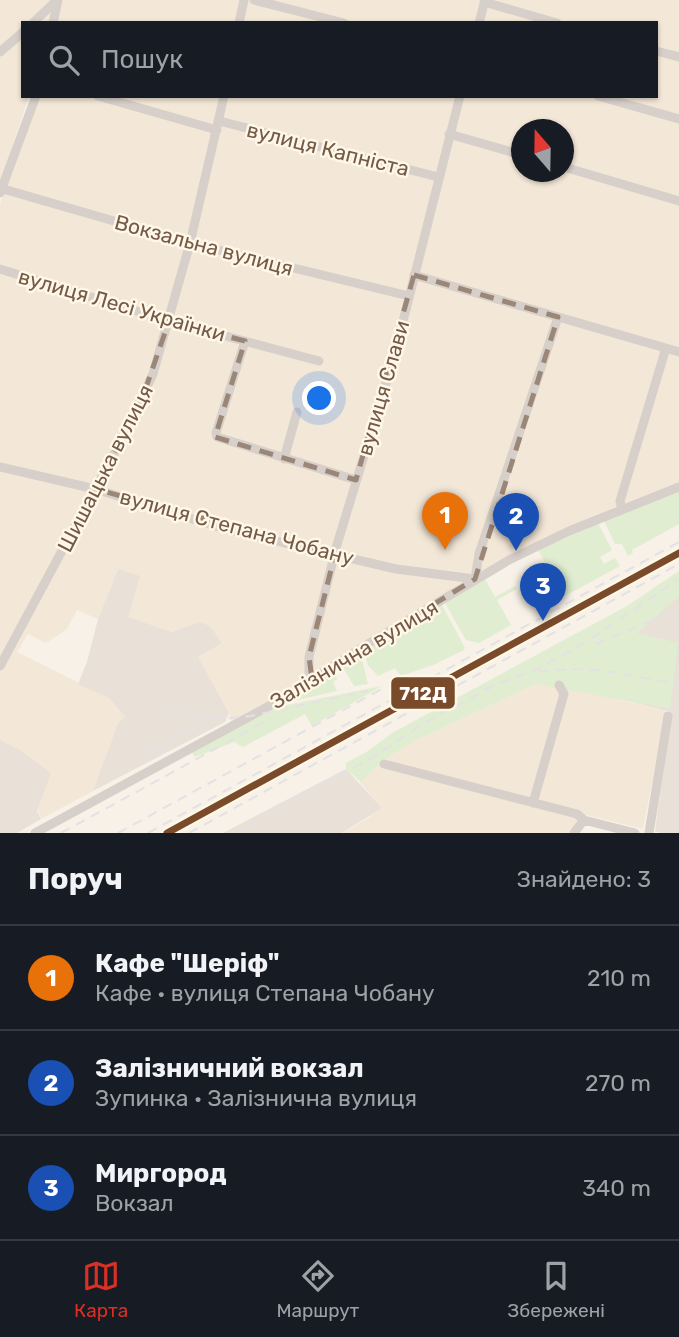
<!DOCTYPE html>
<html lang="uk">
<head>
<meta charset="utf-8">
<style>
  body { margin:0; font-family:Rubik,sans-serif; background:#242831; color:#f1f3f6 }
  .compass { position:absolute; left:511px; top:119px; width:63px; height:63px; border-radius:50%; background:#171b24; box-shadow:0 2px 5px #0004; rotate:340deg }
  .you { position:absolute; left:320px; top:399px; width:24px; height:24px; margin:-18px; border:5px solid #fff; border-radius:50%; background:#1a73e8; box-shadow:0 0 0 10px #1a73e833 }
  .badge { display:grid; place-items:center; width:46px; height:46px; border-radius:50%; background:#d93025; color:#fff; font-size:23px; font-weight:700 }
  .pin { position:absolute; translate:-50% -58px; filter:drop-shadow(0 2px 4px #0008) }
  .pin::after { content:''; position:absolute; top:37px; width:24px; height:21px; background:inherit; clip-path:polygon(0 0,100% 0,50% 100%) }
  .list { margin:0; padding:0; list-style:none }
  h2 { display:flex; justify-content:space-between; align-items:center; height:91px; margin:0; padding:0 28px; font-size:30px }
  h2 small { font-size:23px; font-weight:400; color:#9ea1a6 }
  .list li { display:grid; grid-template-columns:46px 1fr auto; gap:21px; align-items:center; box-sizing:border-box; height:105px; padding:0 28px; border-top:2px solid #363941 }
  .list b { display:block; font-size:26px; white-space:nowrap }
  .list p { margin:0; font-size:23px; white-space:nowrap; color:#9ea1a6 }
  .list em { font-size:23px; font-style:normal; color:#9ea1a6 }
  .icon { flex:none; width:38px; height:38px; fill:none; stroke:currentColor; stroke-width:2; stroke-linecap:round; stroke-linejoin:round }
  .map { position:relative; flex:none; width:679px; height:833px; overflow:hidden }
  .search { position:absolute; background:#171b24; box-shadow:0 2px 5px #0004; left:21px; right:21px; top:21px; height:77px; display:flex; align-items:center; gap:18px; box-sizing:border-box; padding:0 24px; border-radius:0px; color:#9ea1a6; font-size:26px }
  .sheet { height:406px; background:#171b24 }
  nav { display:flex; justify-content:space-around; align-items:center; box-sizing:border-box; height:98px; border-top:2px solid #363941; background:#171b24; font-size:19px; color:#9ea1a6 }
  nav a { display:grid; justify-items:center; gap:4px }
  nav .on { color:#d93025 }
  .map>svg:first-child { display:block }
  .residential { fill:#f3e7d7; fill-rule:evenodd }
  .industrial { fill:#e9e1d8 }
  .green { fill:#e0edd1 }
  .lines { fill:none; stroke-linecap:round; stroke-linejoin:round }
  .minor { stroke:#d7cfc9; stroke-width:9 }
  .rail { stroke:#e4e1e4; stroke-width:2; stroke-dasharray:10 7; stroke-linecap:butt }
  .rail-1-casing { stroke:#fff7e7; stroke-width:12 }
  .rail-1 { stroke:#7a4b2a; stroke-width:7 }
  .marked { fill:none; stroke:#9b8777; stroke-width:5; stroke-dasharray:14 9; stroke-linejoin:round }
  .labels { text-anchor:middle; dominant-baseline:central; stroke-width:5; stroke-linejoin:round; paint-order:stroke }
  .street-label { font-size:21px; fill:#745a47; stroke:#fff7e7 }
  .line-badge { stroke:#fff7e7; stroke-width:2.5 }
  .badge-label { font-size:19px; text-anchor:middle; font-weight:bold; fill:#fff }
</style>
</head>
<body>
<div class="map">
<svg width="679" height="833" viewBox="0 0 679 833">
  <rect width="100%" height="100%" fill="#f7f1e7"/>
  <!-- residential -->
  <path class="residential" d="M0,0H54L49,23H23V96H29L0,183Z
    M62,0H679V483L560,531L232,723L229,713L198,657L222,642L199,622L172,632L127,617L118,569L98,619L77,610L67,629L46,643L28,634L17,652L109,698L125,717L118,723L93,791L41,819L20,750L0,740V204L39,96H656V23H56ZM522,130H564V172H522Z
    M536,684L567,687L666,711L643,829L587,815L577,822L571,833H343L370,817L380,806L360,782L381,762L414,741Z"/>
  <!-- industrial -->
  <path class="industrial" d="M118,569L140,576L128,617L172,632L199,622L210,626L222,643L198,657L229,713L225,722L93,791L118,723L125,717L109,698L78,684L87,662L98,619Z
    M679,596V833H660L655,831L671,712L569,686Z
    M0,740L20,750L51,773L37,811L41,819L17,833H0Z
    M346,769L382,808L342,833H223Z"/>
  <!-- green -->
  <path class="green" d="M679,491V524L632,550L633,553L628,556L622,544H615L604,521Z
    M598,523L612,550L600,557L604,564L615,558L620,566L563,597L550,572L530,582L528,579L548,568L538,550Z
    M679,571V596L637,633L678,643L670,709L536,684L414,741L381,762L361,782L346,769V763L368,751L392,733L627,606Z
    M485,579L495,597L515,586L517,589L497,600L511,625L479,643L466,640L445,603Z
    M442,605L465,648L464,650L433,665L404,675H400L395,668L378,676L368,665L363,650Z
    M360,652L368,684L354,686L341,664Z
    M334,670L337,679L333,682L337,691L289,702L287,700Z
    M382,686L312,726L305,714L243,747L234,742L195,757L191,752L273,708Z"/>
  <g class="lines">
    <!-- minor -->
    <path class="minor" d="M254,0L344,23
      M484,2L557,23
      M33,23L57,0
      M53,23L58,0
      M239,23L244,0
      M479,23L485,0
      M656,51L679,57
      M0,52L23,32
      M98,96L217,130
      M598,96L679,119
      M219,121L438,177
      M449,134L522,155
      M564,167L679,201
      M0,188L190,243L409,296
      M0,193L36,96
      M0,269L169,321L319,361
      M414,275L679,352
      M245,341L216,433L217,437L356,480
      M284,459L297,412
      M0,467L95,489L222,528L396,569L475,579L479,554L558,317
      M622,510L620,501L666,348
      M0,666L114,454L153,374L190,243L224,96
      M312,679L309,672V657L336,548L394,357L460,96
      M384,764L577,814L584,820L635,833
      M533,803L564,694L559,685
      M35,833L280,700L361,648L509,560L569,531L679,487
      M574,833L584,820
      M649,833L668,716"/>
    <!-- rail -->
    <path class="rail" d="M596,644L679,609
      M539,672C591,664 628,675 679,685
      M484,689L537,669L586,642L679,579
      M161,711L220,719L251,716L368,691
      M152,750L196,727L215,720
      M61,833L270,719
      M118,833L385,687
      M148,833L679,542
      M189,833L679,564
      M234,833L373,757L426,722L493,686"/>
    <defs>
      <path id="rail-1" d="M167,833L679,553"/>
    </defs>
    <!-- rail-1 casing -->
    <use href="#rail-1" class="rail-1-casing"/>
    <!-- rail-1 -->
    <use href="#rail-1" class="rail-1"/>
  </g>
  <!-- marked area -->
  <path class="marked" d="M414,275L558,317L475,579L312,679L309,657L335,554L95,489L141,402L169,321L245,341L215,437L356,480Z"/>
  <g class="labels">
    <!-- street labels -->
    <g class="street-label">
      <text transform="translate(328 149) rotate(14)">вулиця Капніста</text>
      <text transform="translate(204 245) rotate(15)">Вокзальна вулиця</text>
      <text transform="translate(122 305) rotate(16)">вулиця Лесі Українки</text>
      <text transform="translate(383 388) rotate(-74)">вулиця Слави</text>
      <text transform="translate(105 468) rotate(-63)">Шишацька вулиця</text>
      <text transform="translate(237 527) rotate(15)">вулиця Степана Чобану</text>
      <text transform="translate(354 654) rotate(-31)">Залізнична вулиця</text>
    </g>
  </g>
  <rect class="line-badge" x="390" y="676" width="66" height="34" rx="7" fill="#7a4b2a"/>
  <g class="badge-label">
    <text x="423" y="700">712Д</text>
  </g>
</svg>
<svg class="compass" viewBox="-18 -18 36 36"><path d="M0-13l5 13h-10z" fill="#e53935"/><path d="M0 13l5-13h-10z" fill="#9ea1a6"/></svg>
<div class="you"></div>
<div class="pin badge" style="left:445px;top:550px;background:#e8710a">1</div>
<div class="pin badge" style="left:516px;top:551px;background:#1a4fb4">2</div>
<div class="pin badge" style="left:543px;top:621px;background:#1a4fb4">3</div>
<div class="search"><svg class="icon" aria-label="search" viewBox="0 0 24 24"><circle cx="10" cy="10" r="6"/><path d="M15 15l6 6"/></svg>Пошук</div>
</div>
<section class="sheet">
<h2>Поруч<small>Знайдено: 3</small></h2>
<ul class="list">
<li><span class="badge" style="background:#e8710a">1</span><div><b>Кафе &quot;Шеріф&quot;</b><p>Кафе · вулиця Степана Чобану</p></div><em>210 m</em></li>
<li><span class="badge" style="background:#1a4fb4">2</span><div><b>Залізничний вокзал</b><p>Зупинка · Залізнична вулиця</p></div><em>270 m</em></li>
<li><span class="badge" style="background:#1a4fb4">3</span><div><b>Миргород</b><p>Вокзал</p></div><em>340 m</em></li>
</ul>
</section>
<nav>
<a class="on"><svg class="icon" aria-label="map" viewBox="0 0 24 24"><path d="M3 6l6-2 6 2 6-2v14l-6 2-6-2-6 2zM9 4v14M15 6v14"/></svg>Карта</a>
<a><svg class="icon" aria-label="directions" viewBox="0 0 24 24"><path d="M12 3l9 9-9 9-9-9zM9 14v-3h6M13 9l2 2-2 2"/></svg>Маршрут</a>
<a><svg class="icon" aria-label="saved" viewBox="0 0 24 24"><path d="M7 4h10v16l-5-4-5 4z"/></svg>Збережені</a>
</nav>
</body>
</html>
